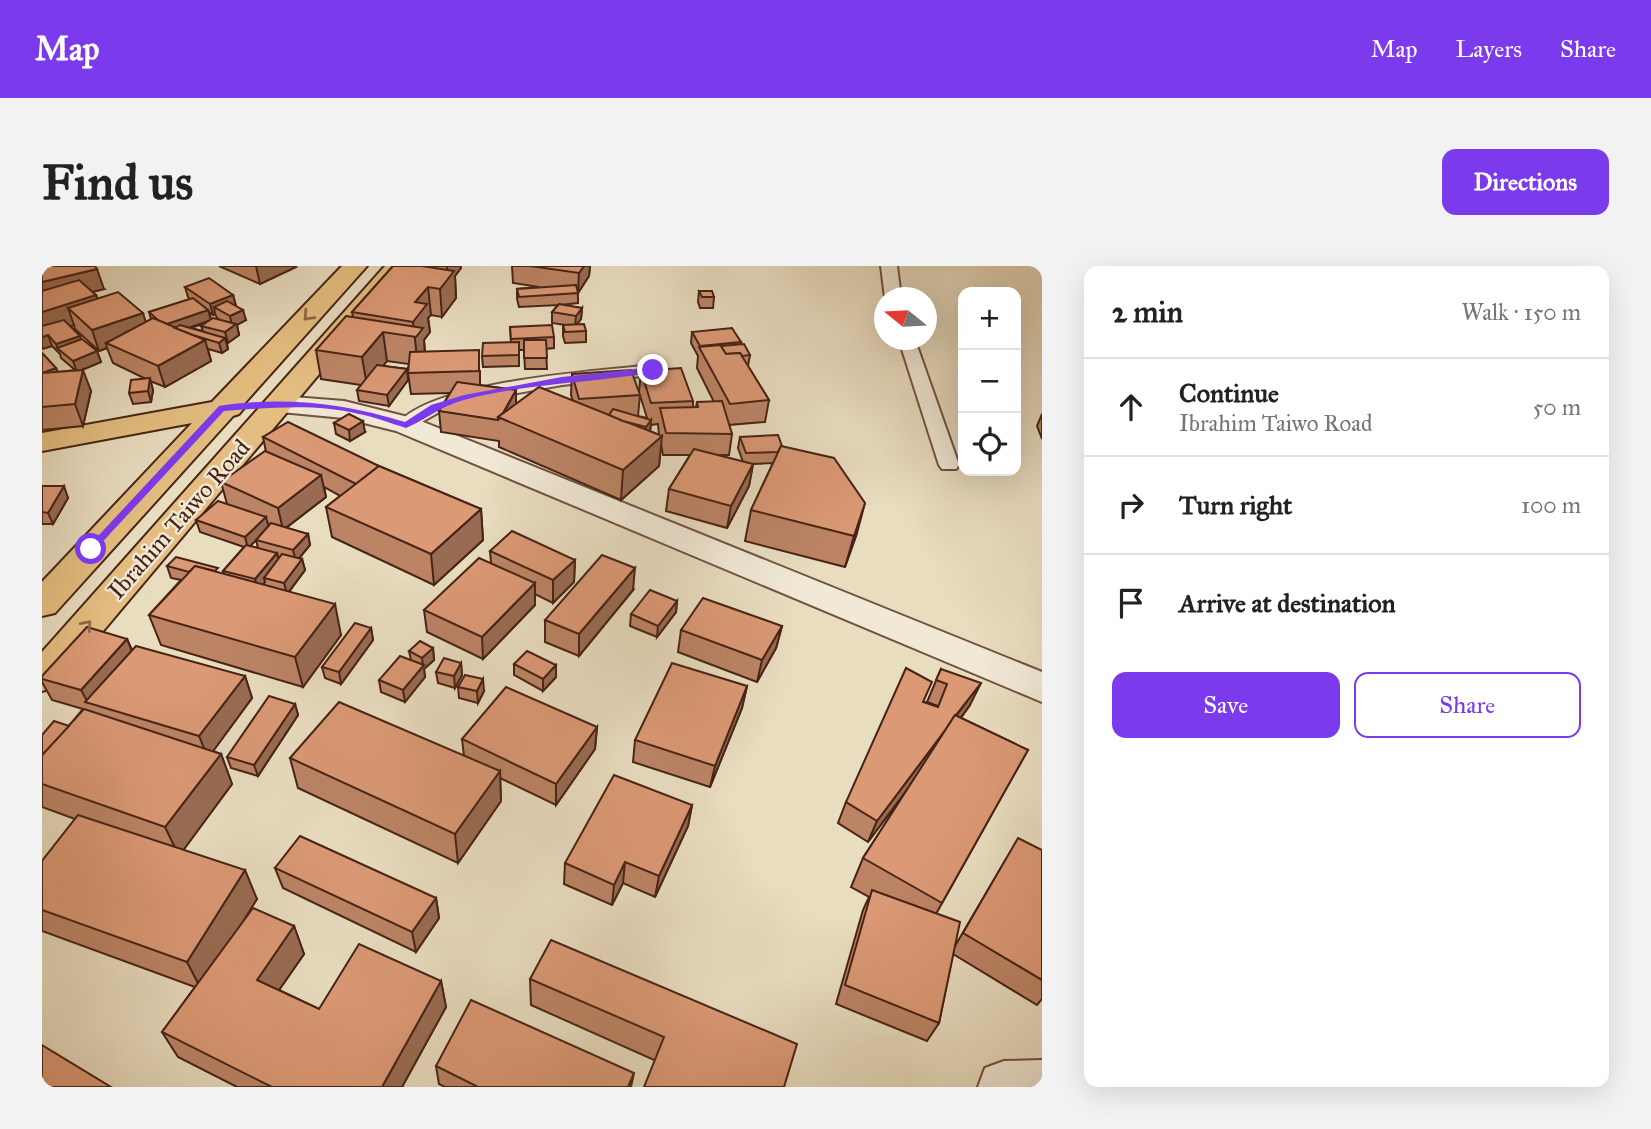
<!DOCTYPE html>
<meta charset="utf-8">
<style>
body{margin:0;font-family:"IM FELL Great Primer",serif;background:#f2f2f2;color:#222}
.controls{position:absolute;right:21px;top:21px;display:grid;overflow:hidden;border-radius:14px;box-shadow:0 7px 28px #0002}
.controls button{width:63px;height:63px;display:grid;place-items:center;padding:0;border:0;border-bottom:2px solid #e0e0e0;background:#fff;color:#222;font:35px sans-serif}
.compass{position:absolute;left:832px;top:21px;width:63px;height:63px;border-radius:50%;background:#fff;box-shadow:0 7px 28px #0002;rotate:288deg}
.stop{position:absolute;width:21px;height:21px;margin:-16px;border:5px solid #7c3aed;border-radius:50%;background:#fff}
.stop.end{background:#7c3aed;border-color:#fff;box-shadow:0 2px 7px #0008}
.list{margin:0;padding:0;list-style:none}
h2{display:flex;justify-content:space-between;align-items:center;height:91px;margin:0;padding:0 28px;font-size:30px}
h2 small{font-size:23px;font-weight:400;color:#767676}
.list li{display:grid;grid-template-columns:46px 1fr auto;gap:21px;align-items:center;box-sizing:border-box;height:98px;padding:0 28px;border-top:2px solid #e0e0e0}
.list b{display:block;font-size:26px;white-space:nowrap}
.list p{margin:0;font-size:23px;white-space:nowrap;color:#767676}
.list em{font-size:23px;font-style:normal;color:#767676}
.actions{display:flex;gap:14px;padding:21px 28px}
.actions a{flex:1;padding:16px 0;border:2px solid #7c3aed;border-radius:14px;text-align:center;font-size:24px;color:#7c3aed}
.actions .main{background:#7c3aed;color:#fff}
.icon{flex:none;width:38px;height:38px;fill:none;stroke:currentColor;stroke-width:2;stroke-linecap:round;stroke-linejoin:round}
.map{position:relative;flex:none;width:1000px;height:821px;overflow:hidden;border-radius:14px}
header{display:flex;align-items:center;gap:42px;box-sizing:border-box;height:98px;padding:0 35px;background:#7c3aed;color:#fff}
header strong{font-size:33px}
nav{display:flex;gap:38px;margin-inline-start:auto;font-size:24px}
.intro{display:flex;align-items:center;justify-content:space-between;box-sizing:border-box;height:168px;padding:0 42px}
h1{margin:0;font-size:49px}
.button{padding:18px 32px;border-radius:14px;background:#7c3aed;color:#fff;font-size:24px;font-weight:700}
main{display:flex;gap:42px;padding:0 42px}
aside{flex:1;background:#fff;border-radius:14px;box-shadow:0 7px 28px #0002}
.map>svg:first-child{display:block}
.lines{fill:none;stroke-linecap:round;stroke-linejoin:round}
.service-casing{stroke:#705240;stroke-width:4}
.minor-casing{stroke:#705240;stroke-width:4}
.primary-casing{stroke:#472316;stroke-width:4}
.service{fill:#f1e9d6;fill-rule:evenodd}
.minor{fill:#f1e9d6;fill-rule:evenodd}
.primary{fill:#e4be80;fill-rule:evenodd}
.wall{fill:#bc8465;stroke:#472316;stroke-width:2;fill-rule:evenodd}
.shaded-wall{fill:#996b52;stroke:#472316;stroke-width:2}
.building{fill:#db9975;stroke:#472316;stroke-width:2}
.oneway{stroke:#8e6946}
.route{fill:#7c3aed}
.labels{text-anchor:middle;stroke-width:5;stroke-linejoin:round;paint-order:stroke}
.street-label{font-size:24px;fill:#472316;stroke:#f1e9d6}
</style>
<header>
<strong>Map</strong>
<nav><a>Map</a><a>Layers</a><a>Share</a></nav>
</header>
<div class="intro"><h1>Find us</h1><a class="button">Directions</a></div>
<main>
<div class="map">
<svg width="1000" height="821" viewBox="0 0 1000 821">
<rect width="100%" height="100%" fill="#e9ddc0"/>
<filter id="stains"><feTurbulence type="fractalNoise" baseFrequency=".00286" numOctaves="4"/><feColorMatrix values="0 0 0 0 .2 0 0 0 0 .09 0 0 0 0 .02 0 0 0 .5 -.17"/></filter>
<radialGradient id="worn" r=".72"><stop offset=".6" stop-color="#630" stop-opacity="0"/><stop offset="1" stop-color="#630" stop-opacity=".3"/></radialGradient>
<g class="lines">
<defs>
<g id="service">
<polygon points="839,0 855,0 859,32 843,32"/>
<polygon points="857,74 873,74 917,199 914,203 900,203 897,199"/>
<path d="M611 99 620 104 617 108 520 119 425 136 399 145 364 165 355 159C388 115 555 105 611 99Z"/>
</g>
<g id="minor">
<polygon points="238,130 302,135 374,153 1000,406 1000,436 354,165 302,152 228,145 224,139 228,133"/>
<polygon points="1000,794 1000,821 936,821 943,802 962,795"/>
</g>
<g id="primary">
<polygon points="300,0 325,0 200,140 202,142 197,148 191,150 13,347 0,350 0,316 150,157 0,185 0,167 170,136"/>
<polygon points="343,0 368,0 14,421 0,425 0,386"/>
</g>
</defs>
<!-- service casing -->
<use href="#service" class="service-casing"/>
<!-- minor casing -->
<use href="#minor" class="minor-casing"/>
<!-- primary casing -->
<use href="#primary" class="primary-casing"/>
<!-- service -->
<use href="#service" class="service"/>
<!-- minor -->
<use href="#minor" class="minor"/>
<!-- primary -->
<use href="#primary" class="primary"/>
</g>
<!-- wall -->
<g class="wall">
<path d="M0 0 62 23 50 26 54 29 55 32 104 56 109 53 107 46 148 33 146 31 143 21 191 29 194 40 204 54 195 59 197 69 185 77 186 83 180 87 166 83 169 95 123 121 108 115 111 124 109 136 91 138 87 127 104 113 71 97 65 82 57 85 33 63 32 59 28 60 38 70 39 73 55 85 59 96 40 104 49 125 41 160 0 164V87L14 102 16 106 33 104 19 92 18 88 10 80 0 83ZM167 46 171 49 173 48 175 52 177 53H169ZM166 56 159 60 161 65 149 62Z"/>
<polygon points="177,0 253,0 254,1 218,18"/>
<path d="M351 0H419V2L413 10 414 32 400 51 389 49 386 52 388 66 382 74 383 86 438 105V119L474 124V138L531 135 529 129 530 108 597 126 599 105 651 135V141H654L655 136H672L655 102 656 90 649 77 650 66 699 76 698 79 708 89 706 100 727 134 723 156 687 159 690 168 687 189H676L701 196 696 182 698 171 740 180 815 267 803 301 703 275 709 244 731 197 711 198 707 220 685 262 624 245 627 223 648 189H621L619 178 617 200 579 234 457 181V175L399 166 397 145 408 127 369 128 366 107 367 98 345 95 341 100 365 103 366 114 347 140 317 135 315 124 319 119 279 113 274 84 311 51 310 46ZM598 129 605 152 596 150ZM616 158 617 169 608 165 609 159Z"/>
<polygon points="470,0 548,0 547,10 536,27 536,37 518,39 540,42 539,53 535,58 544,65 544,76 523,77 521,70 521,59 523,59 510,57 510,46 516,39 477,41 475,33 475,23 497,21 471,17"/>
<polygon points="657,25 672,31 671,42 658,42 656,36"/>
<polygon points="468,61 512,71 512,82 504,83 505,103 483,103 482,84 477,84 477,100 441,101 440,90 469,77"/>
<polygon points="1000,148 1000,173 995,160"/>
<polygon points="292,157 323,166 308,175 294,168"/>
<path d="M221 171 337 200 439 243 441 274 392 319 290 271 284 241 298 230 282 221 284 231 244 262 266 268 268 279 257 292 260 293 263 304 247 326 299 369 261 421 119 379 107 349 139 314 129 312 125 300 182 308 181 305 202 281 158 266 154 254 185 238 179 216 224 186ZM214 274 216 282 208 280Z"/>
<polygon points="0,220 26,232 11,258 0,258"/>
<polygon points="448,285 533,294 532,316 511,337 493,328 493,339 441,393 385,366 382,344 449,297"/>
<polygon points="591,324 537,390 503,376 503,354"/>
<polygon points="635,335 634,346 615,371 588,360 589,348"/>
<polygon points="740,360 734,382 715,416 636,386 639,364"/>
<polygon points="329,362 331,374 299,418 283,412 280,401"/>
<polygon points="85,373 90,384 203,410 210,432 171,485 179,488 190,518 141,584 215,633 199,657 252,660 262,688 237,724 277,743 399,715 404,741 360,821 195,821 136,791 120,766 153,721 0,665 0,595 33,553 0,541 0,469 27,460 41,443 10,434 0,416 0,410"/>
<polygon points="391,382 392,394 382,403 383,411 363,436 339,426 337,414 369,394 367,385"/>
<polygon points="419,397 420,409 413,422 396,417 394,406"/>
<polygon points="472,398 514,399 514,411 501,425 472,409"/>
<polygon points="899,403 928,439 919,452 986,484 894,648 913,680 964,593 1000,584 1000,733 995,739 911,688 897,757 885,775 794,738 821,644 827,631 809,621 821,592 863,527 826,576 796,557 804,536 882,436 896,440 885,436"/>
<polygon points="705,420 700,442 668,521 591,496 593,474"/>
<polygon points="416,421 442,425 436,437 417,432"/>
<polygon points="253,438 256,449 216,510 189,502 185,491"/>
<polygon points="555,461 553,483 514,539 458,512 459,535 416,597 256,522 248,492 422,490 420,473"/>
<polygon points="650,539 646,560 613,631 581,617 570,639 522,618 523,597"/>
<polygon points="233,602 394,632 397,652 374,686 241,622"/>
<polygon points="488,713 755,778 612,794 489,739"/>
<polygon points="394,800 589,821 403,821 397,818"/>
</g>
<!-- shaded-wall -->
<g class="shaded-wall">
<polygon points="214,0 253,0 254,1 218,18"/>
<polygon points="405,0 419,0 419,2 413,10 414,32 400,51 398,23 405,13"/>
<polygon points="542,0 548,0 547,10 536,27 537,7"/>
<polygon points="55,3 62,23 7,37 0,43 0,16"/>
<polygon points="386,21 389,49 386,52 388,66 382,74 383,91 376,100 371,56 373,36"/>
<polygon points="54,29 61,50 26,42 32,59 0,69 0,46"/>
<polygon points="191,29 194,40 172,41 173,48 171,49 168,38"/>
<polygon points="540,42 539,53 533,61 534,50"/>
<polygon points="166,44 169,54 138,65 122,59"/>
<polygon points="201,44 204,54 195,59 197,69 186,77 183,66 190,61 188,50"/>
<polygon points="101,47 107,67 64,77 65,82 57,85 50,64"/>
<polygon points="341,66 345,95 325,120 320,91"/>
<polygon points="6,69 10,80 0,83 0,71"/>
<polygon points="38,70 42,81 16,82 14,78"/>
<polygon points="183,72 186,83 180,87 177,77"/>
<polygon points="163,74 169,95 123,121 116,100"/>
<polygon points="699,76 697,87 658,80"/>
<polygon points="55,85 59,96 35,106 31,95"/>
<polygon points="14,102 18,114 0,107"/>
<polygon points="365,103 366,114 347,140 345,129"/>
<polygon points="41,104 49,125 41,160 33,138"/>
<polygon points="108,112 111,124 109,136 106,125"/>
<polygon points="474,124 474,145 459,152"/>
<polygon points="609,154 608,165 603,172 604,161"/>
<polygon points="321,155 323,166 308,175 307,164"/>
<polygon points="620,170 617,200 579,234 581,204"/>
<polygon points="711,198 707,220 685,262 689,240"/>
<polygon points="279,209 284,231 241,264 236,242"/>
<polygon points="22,220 26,232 11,258 6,247"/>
<polygon points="823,237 815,267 803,301 812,270"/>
<polygon points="439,243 441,274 392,319 389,288"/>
<polygon points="224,251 227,262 206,282 203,271"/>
<polygon points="266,268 268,279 254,296 251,284"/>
<polygon points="235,287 238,298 222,312 223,316 216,325 213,313"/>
<polygon points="260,293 263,304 245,328 242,317"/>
<polygon points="533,294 532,316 511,337 511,314"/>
<polygon points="593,302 591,324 537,390 537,368"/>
<polygon points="493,317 493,339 441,393 440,371"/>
<polygon points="635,335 634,346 615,371 616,360"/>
<polygon points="293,338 299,369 261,421 253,391"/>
<polygon points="740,360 734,382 715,416 720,394"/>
<polygon points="329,362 331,374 299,418 297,406"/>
<polygon points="85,373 94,395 46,437 39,424"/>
<polygon points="391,382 392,394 382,403 383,411 363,436 361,424 381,400 380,392"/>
<polygon points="419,397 420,409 413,422 412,410"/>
<polygon points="514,399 514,411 501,425 501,413"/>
<polygon points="203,410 210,432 166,492 157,470"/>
<polygon points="441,413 442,425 436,437 435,425"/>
<polygon points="939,417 928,439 826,576 835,555"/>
<polygon points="705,420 700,442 668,521 673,500"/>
<polygon points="253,438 256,449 216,510 212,499"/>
<polygon points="555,461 553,483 514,539 514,518"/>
<polygon points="179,488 190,518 137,590 123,561"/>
<polygon points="458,505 459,535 416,597 413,568"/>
<polygon points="650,539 646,560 613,631 617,610"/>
<polygon points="583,596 581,617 570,639 572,619"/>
<polygon points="203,604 215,633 159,723 145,696"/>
<polygon points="394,632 397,652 374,686 370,666"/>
<polygon points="252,660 262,688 226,740 215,714"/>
<polygon points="399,715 404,741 360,821 340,821"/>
<polygon points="592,807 589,821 586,821"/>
</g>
<!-- building -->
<g class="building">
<polygon points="0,0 53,0 55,3 0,16"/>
<polygon points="351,0 380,0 412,5 398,23 386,21 373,36 385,38 371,56 310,46"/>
<polygon points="488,0 542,0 537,7"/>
<polygon points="167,12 191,29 168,38 143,21"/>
<polygon points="37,14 54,29 0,46 0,25"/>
<polygon points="534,19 536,27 477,31 475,23"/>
<polygon points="657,25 670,25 672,31 660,31"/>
<polygon points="76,26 101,47 50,64 26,42"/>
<polygon points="151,32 166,44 125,58 117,55 107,46"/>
<polygon points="185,35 201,44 188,50 172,41"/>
<polygon points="517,38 540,42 534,50 510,46"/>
<polygon points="304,50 381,62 374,71 341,66 320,91 274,84"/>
<polygon points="111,52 163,74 116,100 64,77"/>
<polygon points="171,52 194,58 183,66 159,60"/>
<polygon points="22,54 38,70 14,78 6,69 0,71 0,60"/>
<polygon points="542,58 544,65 523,66 521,59"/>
<polygon points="138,59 183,72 177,77 151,69 133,62"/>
<polygon points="510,59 512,71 469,73 468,61"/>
<polygon points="690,62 699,76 658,80 650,66"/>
<polygon points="40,73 55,85 31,95 15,82"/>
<polygon points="482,74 504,74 505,92 482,92"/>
<polygon points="477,76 477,89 440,90 441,77"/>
<polygon points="702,78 708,89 700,90 698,87 684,88 679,80"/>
<polygon points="678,79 684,88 698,87 727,134 688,138 657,81"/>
<polygon points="437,84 437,105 366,107 368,86"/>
<polygon points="0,87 14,102 0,107"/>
<polygon points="335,99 365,103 345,129 315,124"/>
<polygon points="639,102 651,135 609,137 599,105"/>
<polygon points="41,104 33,138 0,141 0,107"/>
<polygon points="589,104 598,129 537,133 530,108"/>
<polygon points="108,112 106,125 87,127 89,114"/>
<polygon points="415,116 474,124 461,147 456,151 456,154 397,145"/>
<polygon points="497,121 620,170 581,204 456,151"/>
<polygon points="680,135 690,168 624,167 618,142 656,141 655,136"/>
<polygon points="571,143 609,154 604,161 581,155 567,149"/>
<polygon points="307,148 321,155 307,164 292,157"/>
<polygon points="246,156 337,200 314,218 221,171"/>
<polygon points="736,169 740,180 739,180 736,186 704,187 698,171"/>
<polygon points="739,180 792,192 823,237 812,270 709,244"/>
<polygon points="652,183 711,198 689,240 627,223"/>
<polygon points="223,185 279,209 236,242 179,216"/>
<polygon points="337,200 439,243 389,288 284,241"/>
<polygon points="0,220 22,220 6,247 0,246"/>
<polygon points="176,235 224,251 203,271 154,254"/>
<polygon points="229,257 266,268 251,284 214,274"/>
<polygon points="470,265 533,294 511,314 448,285"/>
<polygon points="204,279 235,287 213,313 181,305"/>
<polygon points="240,288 260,293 242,317 222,312"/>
<polygon points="560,289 593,302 537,368 503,354"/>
<polygon points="134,291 176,302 173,305 153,300 147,306 125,300"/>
<polygon points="437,292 493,317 440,371 382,344"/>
<polygon points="153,300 293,338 253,391 107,349"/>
<polygon points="608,324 635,335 616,360 589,348"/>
<polygon points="661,332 740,360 720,394 639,364"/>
<polygon points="313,357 329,362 297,406 280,401"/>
<polygon points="45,361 85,373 39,424 0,413 0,410"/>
<polygon points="378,375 391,382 380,392 367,385"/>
<polygon points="94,380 203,410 157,470 43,436"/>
<polygon points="485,385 514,399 501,413 472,398"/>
<polygon points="358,390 382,399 361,424 337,414"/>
<polygon points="402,392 419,397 412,410 394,406"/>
<polygon points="630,397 705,420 673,500 593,474"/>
<polygon points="864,402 890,416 881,436 896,441 905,418 894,414 899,403 939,417 914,449 913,449 904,463 835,555 804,536"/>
<polygon points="423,409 441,413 435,425 416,421"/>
<polygon points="464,421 555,461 514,518 420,473"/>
<polygon points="227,430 253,438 212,499 185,491"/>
<polygon points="297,436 458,505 413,568 248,492"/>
<polygon points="42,443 179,488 123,561 0,518 0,489"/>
<polygon points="913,449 986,484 900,637 821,592"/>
<polygon points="12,455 27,460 0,489 0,469"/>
<polygon points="572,509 650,539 617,610 583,596 572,619 523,597"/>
<polygon points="36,549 203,604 145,696 0,644 0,595"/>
<polygon points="258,570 394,632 370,666 233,602"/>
<polygon points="976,572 1000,584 1000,714 921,667"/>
<polygon points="830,624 918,656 897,757 803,719"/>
<polygon points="211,642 252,660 215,714 277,743 317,678 399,715 340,821 230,821 120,766"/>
<polygon points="509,674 755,778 742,821 602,821 622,771 488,713"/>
<polygon points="429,734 592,807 586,821 436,821 394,800"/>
<polygon points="0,779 69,821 0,821"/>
</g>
<!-- one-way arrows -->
<defs><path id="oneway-chevron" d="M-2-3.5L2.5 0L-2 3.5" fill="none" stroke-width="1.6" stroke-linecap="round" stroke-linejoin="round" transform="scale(1.75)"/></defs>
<g class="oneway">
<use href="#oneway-chevron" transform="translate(266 50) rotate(133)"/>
<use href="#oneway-chevron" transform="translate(45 359) rotate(-49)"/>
</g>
<!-- route -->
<path class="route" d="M611 101 614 106C551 117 485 117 422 134 397 141 385 153 364 162 348 157 333 151 317 148 273 137 227 142 182 145L52 285 44 283 177 140C240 130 302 137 363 156L389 139 422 129 520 111Z"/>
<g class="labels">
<!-- street labels -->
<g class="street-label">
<text transform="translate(137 253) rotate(-49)" y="8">Ibrahim Taiwo Road</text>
</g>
</g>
<rect width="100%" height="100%" filter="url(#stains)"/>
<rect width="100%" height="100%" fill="url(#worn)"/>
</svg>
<div class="controls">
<button>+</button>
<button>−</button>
<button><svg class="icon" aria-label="locate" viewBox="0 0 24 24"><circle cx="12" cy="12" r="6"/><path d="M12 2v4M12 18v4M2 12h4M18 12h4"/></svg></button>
</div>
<svg class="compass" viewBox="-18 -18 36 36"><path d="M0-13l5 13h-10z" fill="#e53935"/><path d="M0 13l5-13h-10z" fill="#767676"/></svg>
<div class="stop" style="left:49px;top:283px"></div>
<div class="stop end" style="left:611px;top:104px"></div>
</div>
<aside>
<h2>2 min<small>Walk · 150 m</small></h2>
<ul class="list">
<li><svg class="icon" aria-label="ahead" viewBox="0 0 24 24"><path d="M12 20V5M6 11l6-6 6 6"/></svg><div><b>Continue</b><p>Ibrahim Taiwo Road</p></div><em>50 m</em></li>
<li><svg class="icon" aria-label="right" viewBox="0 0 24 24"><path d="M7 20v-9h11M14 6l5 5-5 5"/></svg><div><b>Turn right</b></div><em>100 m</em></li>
<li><svg class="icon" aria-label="arrive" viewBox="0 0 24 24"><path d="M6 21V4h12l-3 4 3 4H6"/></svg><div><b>Arrive at destination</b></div></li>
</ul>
<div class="actions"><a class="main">Save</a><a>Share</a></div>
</aside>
</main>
